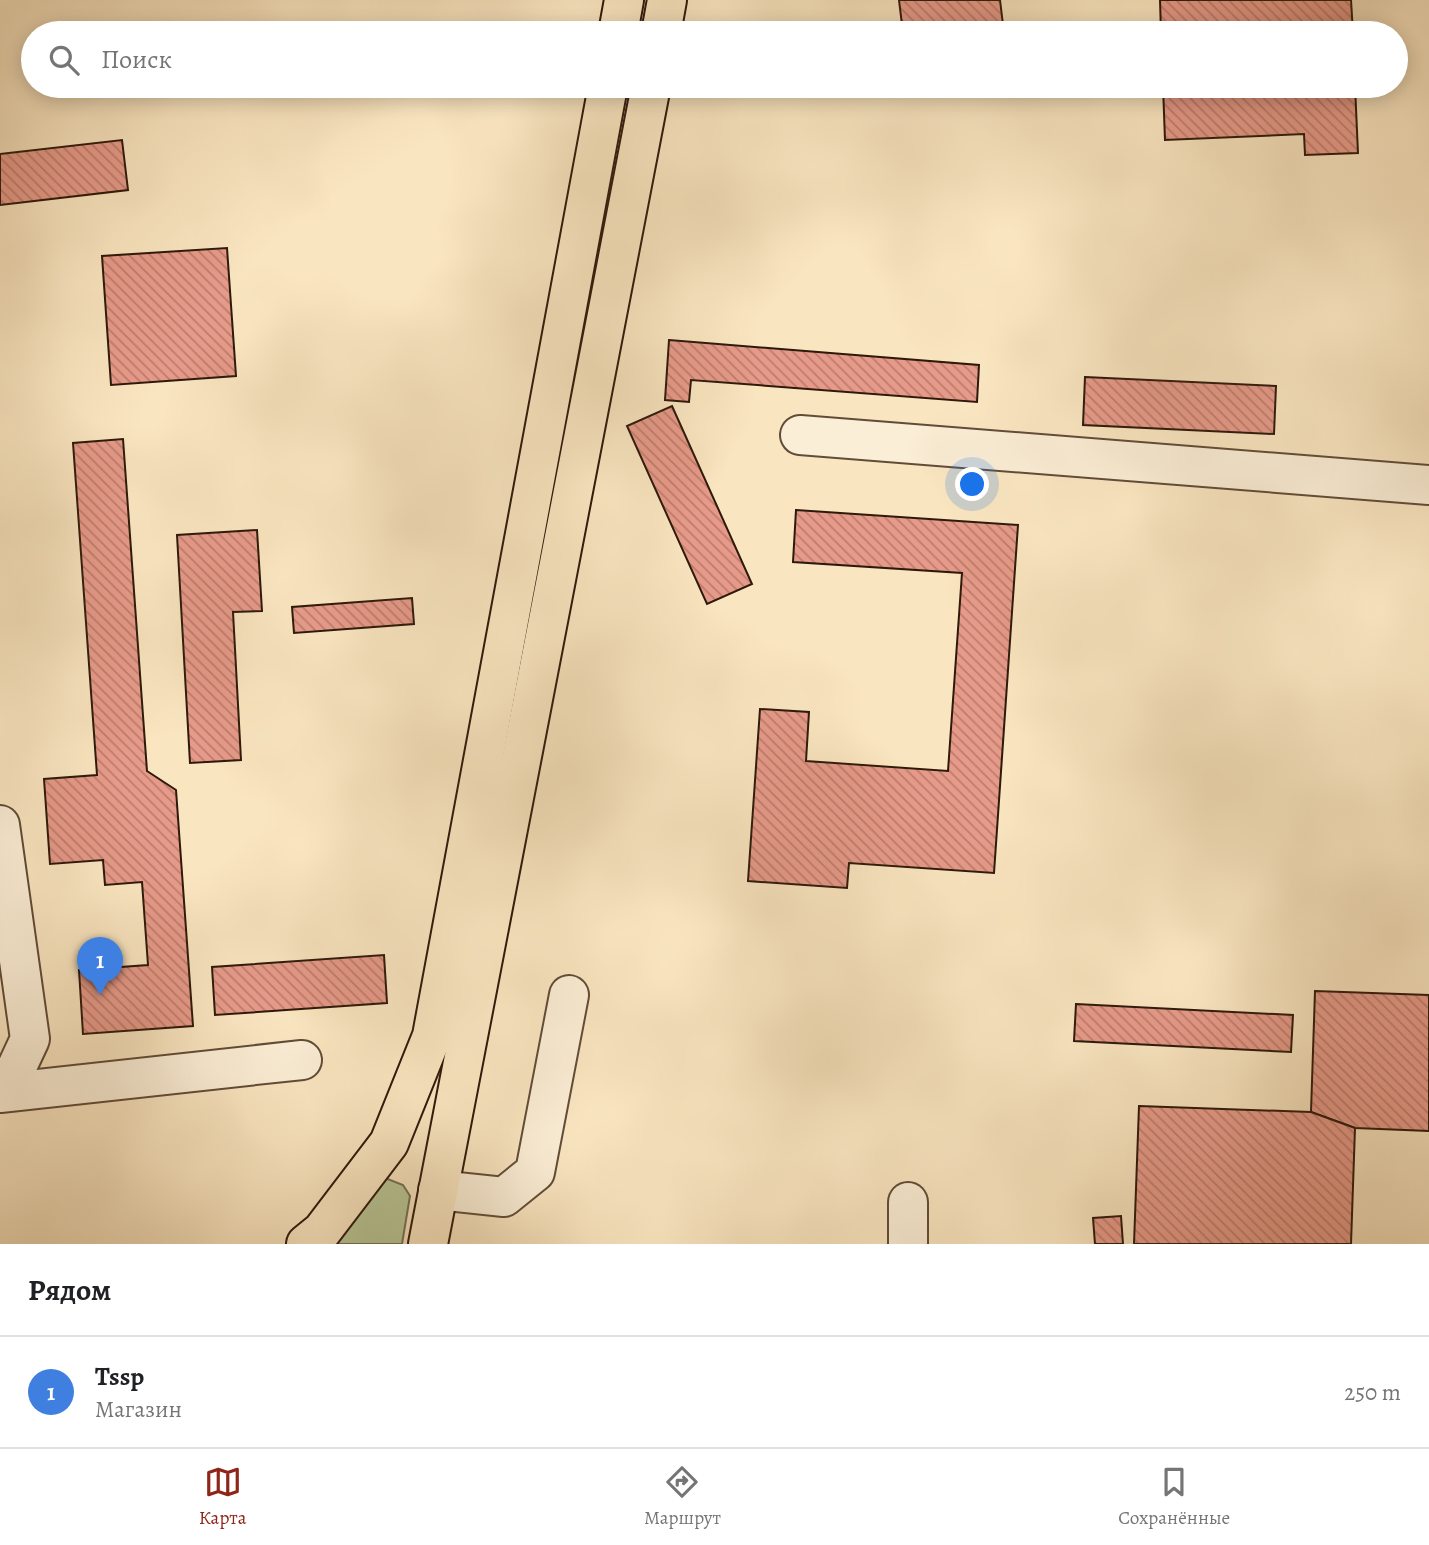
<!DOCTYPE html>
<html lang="ru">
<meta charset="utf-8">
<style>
body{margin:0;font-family:Alegreya,serif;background:#f2f2f2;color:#202124}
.you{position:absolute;left:973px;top:485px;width:24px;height:24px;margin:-18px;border:5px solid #fff;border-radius:50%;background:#1a73e8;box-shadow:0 0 0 10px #1a73e833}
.badge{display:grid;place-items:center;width:46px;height:46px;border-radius:50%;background:#8f2418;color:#fff;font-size:23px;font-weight:700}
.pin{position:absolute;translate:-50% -58px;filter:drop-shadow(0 2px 4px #0008)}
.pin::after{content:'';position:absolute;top:37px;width:24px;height:21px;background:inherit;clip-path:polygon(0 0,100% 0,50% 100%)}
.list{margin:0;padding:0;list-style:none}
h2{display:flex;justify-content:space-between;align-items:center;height:91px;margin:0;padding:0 28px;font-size:30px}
h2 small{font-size:23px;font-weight:400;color:#757577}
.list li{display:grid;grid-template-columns:46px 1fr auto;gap:21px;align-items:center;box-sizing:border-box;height:112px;padding:0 28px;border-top:2px solid #e0e0e0}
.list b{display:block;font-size:26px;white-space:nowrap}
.list p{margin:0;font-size:23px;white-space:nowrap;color:#757577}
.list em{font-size:23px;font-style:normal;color:#757577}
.icon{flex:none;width:38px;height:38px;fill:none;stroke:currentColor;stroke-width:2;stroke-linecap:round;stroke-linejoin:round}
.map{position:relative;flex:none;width:1429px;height:1244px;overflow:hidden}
.search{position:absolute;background:#fff;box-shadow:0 4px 18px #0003;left:21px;right:21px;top:21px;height:77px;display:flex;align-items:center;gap:18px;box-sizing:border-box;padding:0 24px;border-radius:38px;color:#757577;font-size:26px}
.sheet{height:203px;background:#fff}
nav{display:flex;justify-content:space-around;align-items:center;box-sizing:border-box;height:98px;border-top:2px solid #e0e0e0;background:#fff;font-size:19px;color:#757577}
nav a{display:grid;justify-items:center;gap:4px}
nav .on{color:#8f2418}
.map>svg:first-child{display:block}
.green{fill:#b8c697;stroke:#737051;stroke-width:2}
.building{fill:url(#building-back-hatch);stroke:#2e190b;stroke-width:2}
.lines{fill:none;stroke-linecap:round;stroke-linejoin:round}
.minor-casing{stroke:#614c38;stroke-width:42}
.major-casing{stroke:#2e190b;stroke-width:42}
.minor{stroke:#fbeed6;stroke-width:38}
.major{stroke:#f9e5c0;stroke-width:38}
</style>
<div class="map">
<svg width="1429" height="1244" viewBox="0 0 1429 1244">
<defs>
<pattern id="building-back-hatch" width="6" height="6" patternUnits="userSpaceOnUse" patternTransform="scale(1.75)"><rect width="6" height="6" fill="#e79a89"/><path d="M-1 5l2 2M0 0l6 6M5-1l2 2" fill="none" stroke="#bc7d6e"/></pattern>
</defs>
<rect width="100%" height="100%" fill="#f9e5c0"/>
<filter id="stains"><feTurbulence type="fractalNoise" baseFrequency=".00286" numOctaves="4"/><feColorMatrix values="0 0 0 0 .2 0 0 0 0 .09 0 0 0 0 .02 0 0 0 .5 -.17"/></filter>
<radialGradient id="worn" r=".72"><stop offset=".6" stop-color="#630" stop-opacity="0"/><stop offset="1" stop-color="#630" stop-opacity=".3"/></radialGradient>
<!-- green -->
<polygon class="green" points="380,1176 403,1185 410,1196 402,1244 319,1244"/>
<!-- building -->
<g class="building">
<polygon points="899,0 1000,0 1004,33 903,33"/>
<polygon points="1160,0 1351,0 1353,33 1161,33"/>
<polygon points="1163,86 1355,86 1358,153 1305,155 1304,134 1165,140"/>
<polygon points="122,140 128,190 0,205 0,154"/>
<polygon points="227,248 236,376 111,385 102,256"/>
<polygon points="669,340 979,365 977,402 691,380 689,402 665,400"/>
<polygon points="1085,377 1276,386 1274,434 1083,425"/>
<polygon points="672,406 752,584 707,604 627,426"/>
<polygon points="123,439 147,771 176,790 193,1026 83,1034 79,970 148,965 142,882 105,885 103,860 50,864 44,779 97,775 73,443"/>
<polygon points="796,510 1018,525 994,873 849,863 847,888 748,881 760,709 809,712 806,761 948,771 962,573 793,562"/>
<polygon points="257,530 262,611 233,612 241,760 190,763 177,535"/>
<polygon points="412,598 414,624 294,633 292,607"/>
<polygon points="384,955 387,1003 215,1015 212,967"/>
<polygon points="1315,991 1429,995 1429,1131 1355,1128 1311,1112"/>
<polygon points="1076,1004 1293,1015 1291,1052 1074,1041"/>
<polygon points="1139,1106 1311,1112 1355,1128 1351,1244 1134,1244"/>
<polygon points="1121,1216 1123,1244 1095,1244 1093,1218"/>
</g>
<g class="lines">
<defs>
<g id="minor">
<polyline points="800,435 1429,485"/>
<polyline points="0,825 30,1039 16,1069 0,1084"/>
<polyline points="0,1093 302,1060"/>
<polyline points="438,1190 504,1197 535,1172 569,995"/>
<polyline points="908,1202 908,1244"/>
</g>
<g id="major">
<polyline points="618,33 624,0"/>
<polyline points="661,33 667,0"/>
<polyline points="306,1244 322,1231 389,1143 432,1036 608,86"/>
<polyline points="428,1244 651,86"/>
</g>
</defs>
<!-- minor casing -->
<use href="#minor" class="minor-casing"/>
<!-- major casing -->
<use href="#major" class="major-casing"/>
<!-- minor -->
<use href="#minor" class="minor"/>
<!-- major -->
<use href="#major" class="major"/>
</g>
<rect width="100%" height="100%" filter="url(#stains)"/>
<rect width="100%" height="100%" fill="url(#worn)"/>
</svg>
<div class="you"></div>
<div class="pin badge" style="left:100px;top:995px;background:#3f7fe0">1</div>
<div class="search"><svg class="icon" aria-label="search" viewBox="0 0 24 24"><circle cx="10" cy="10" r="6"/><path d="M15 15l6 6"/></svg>Поиск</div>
</div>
<section class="sheet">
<h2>Рядом<small></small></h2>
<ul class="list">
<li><span class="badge" style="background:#3f7fe0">1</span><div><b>Tssp</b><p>Магазин</p></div><em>250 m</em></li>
</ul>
</section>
<nav>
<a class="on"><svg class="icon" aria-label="map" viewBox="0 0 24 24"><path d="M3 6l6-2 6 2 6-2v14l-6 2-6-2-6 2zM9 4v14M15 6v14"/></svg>Карта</a>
<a><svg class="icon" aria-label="directions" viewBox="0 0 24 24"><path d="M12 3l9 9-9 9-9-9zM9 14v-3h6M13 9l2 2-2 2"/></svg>Маршрут</a>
<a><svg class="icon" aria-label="saved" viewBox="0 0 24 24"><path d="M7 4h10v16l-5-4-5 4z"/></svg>Сохранённые</a>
</nav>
